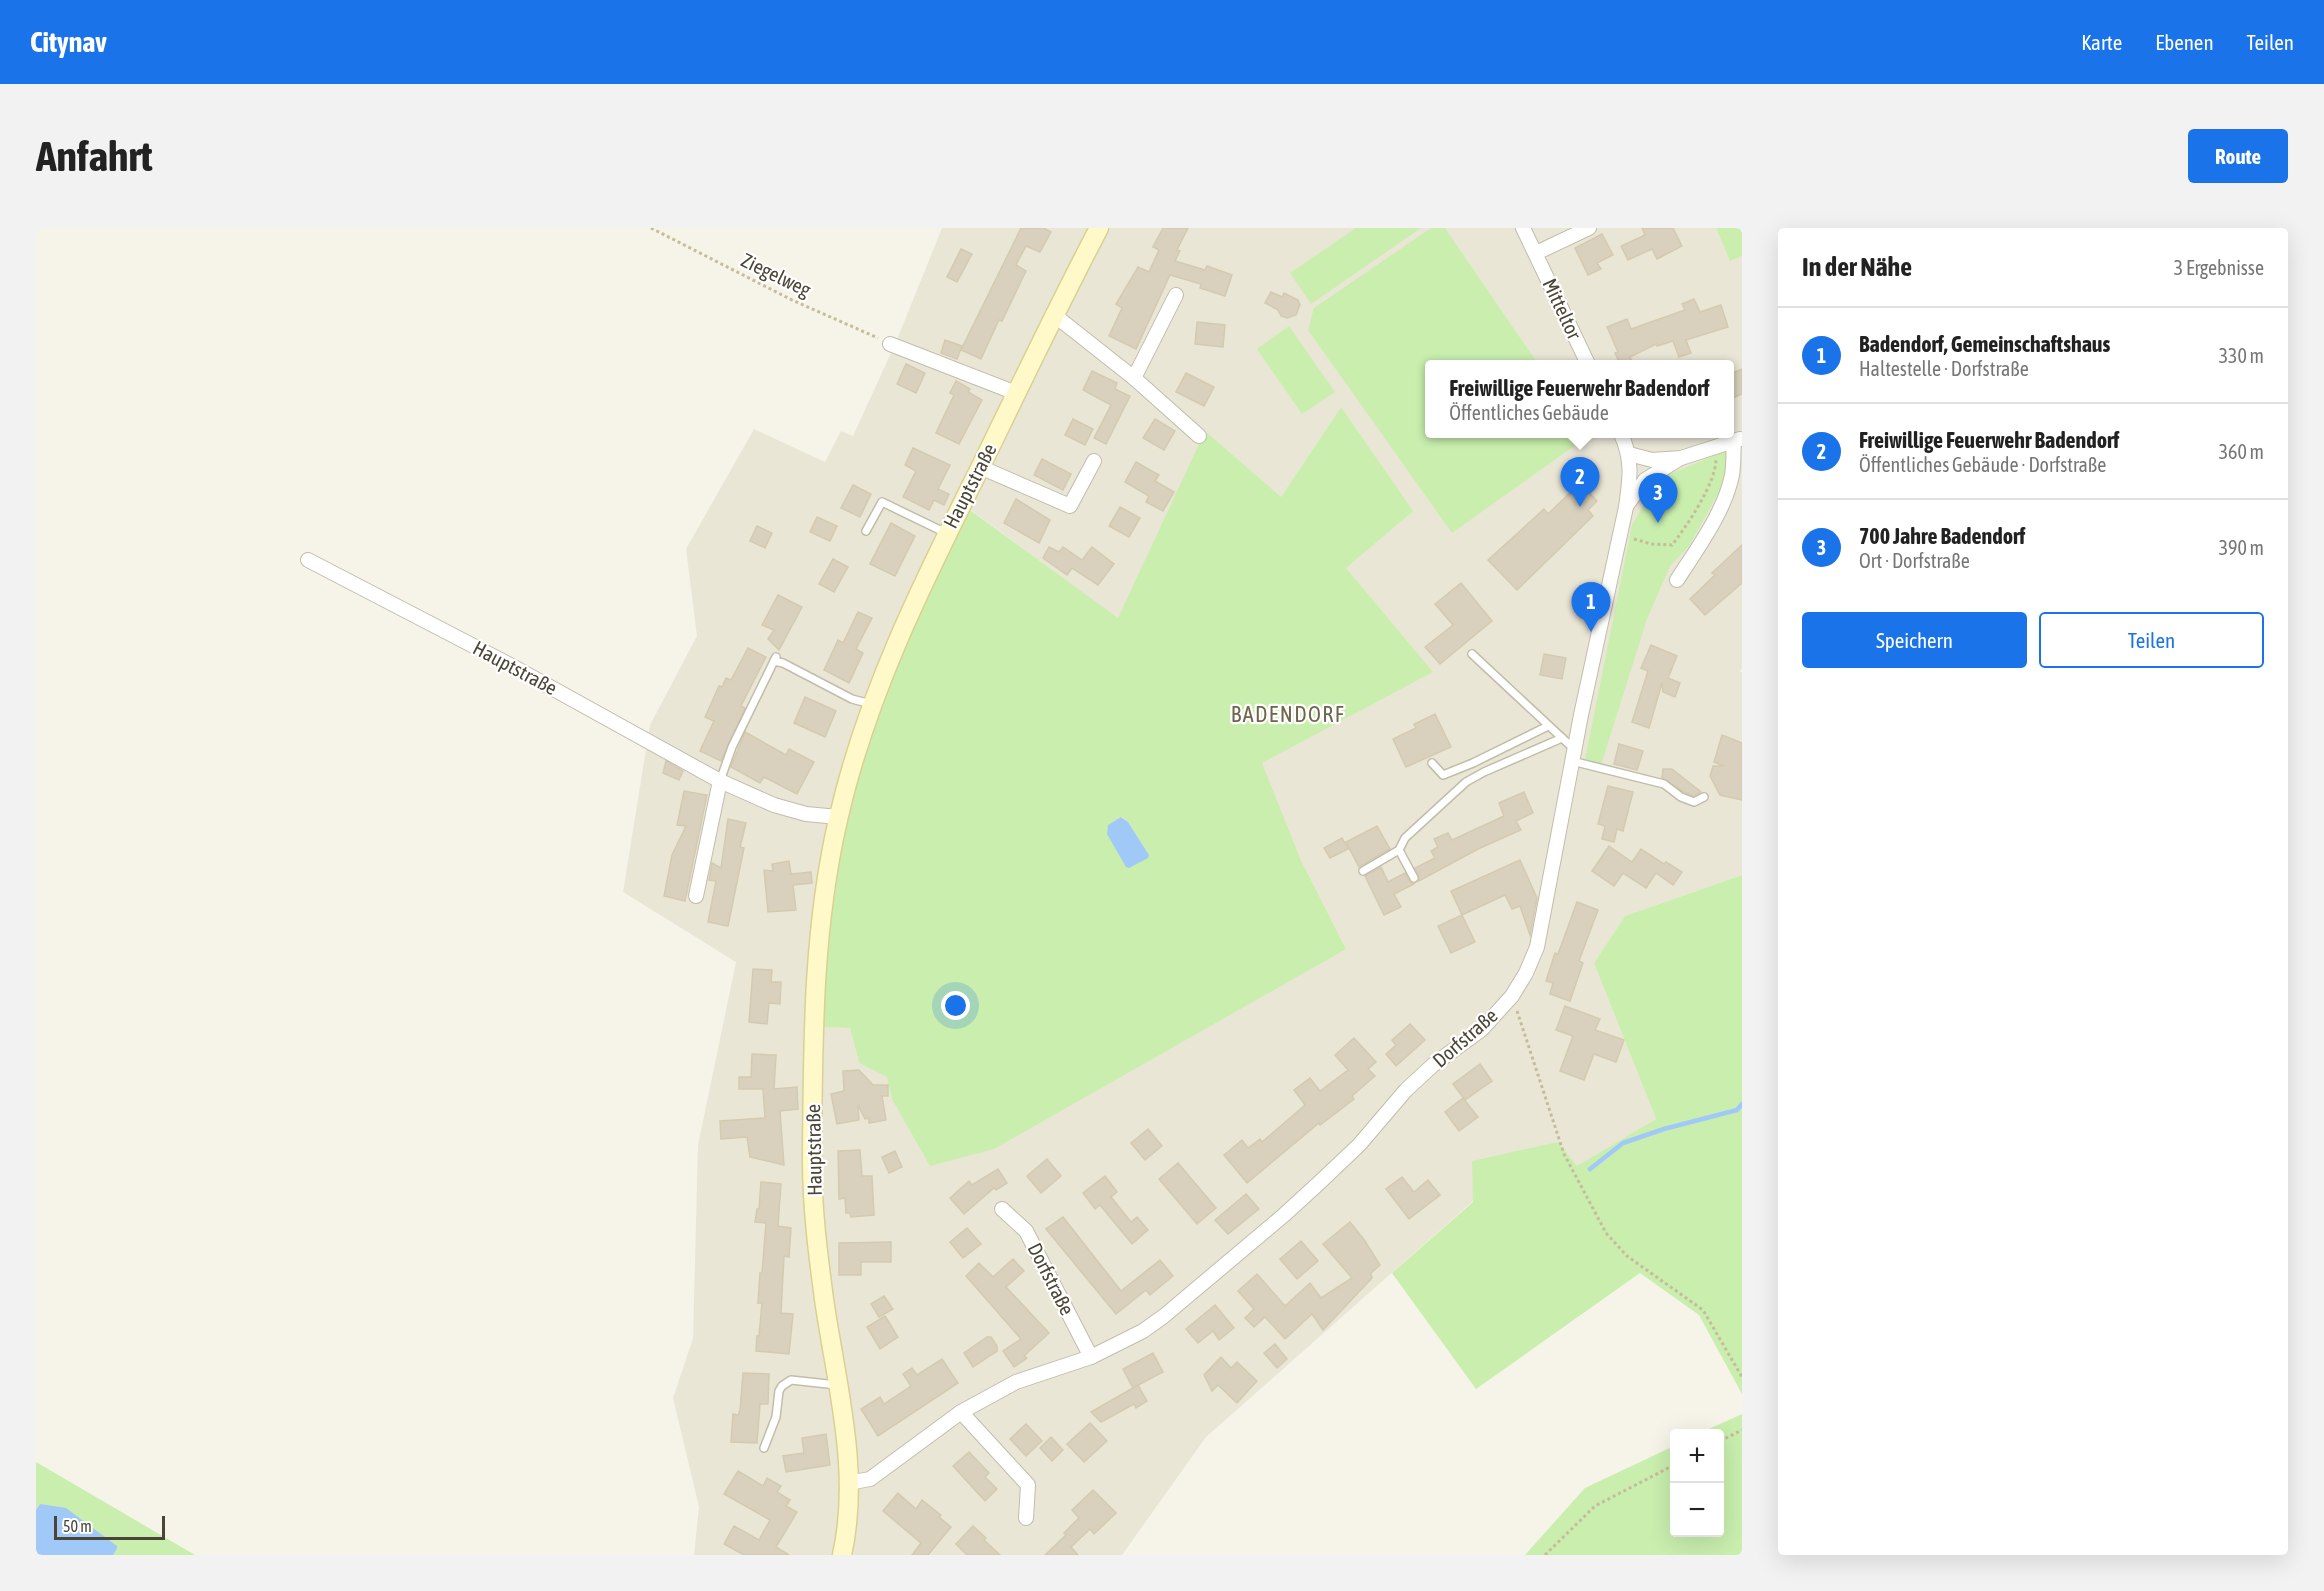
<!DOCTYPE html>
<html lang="de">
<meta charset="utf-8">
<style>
body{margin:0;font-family:"Asap Condensed",sans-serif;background:#f2f2f2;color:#222}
.controls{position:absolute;right:18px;bottom:18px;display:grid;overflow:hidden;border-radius:6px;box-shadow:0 6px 24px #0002}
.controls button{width:54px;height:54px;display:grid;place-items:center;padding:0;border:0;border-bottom:2px solid #e0e0e0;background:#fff;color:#222;font:30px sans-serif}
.scale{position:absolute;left:18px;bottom:15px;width:111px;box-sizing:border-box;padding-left:6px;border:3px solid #4a4536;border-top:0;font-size:16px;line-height:21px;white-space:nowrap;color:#4a4536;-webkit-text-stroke:4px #fff;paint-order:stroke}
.you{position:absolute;left:920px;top:778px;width:21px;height:21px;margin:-15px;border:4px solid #fff;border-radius:50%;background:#1a73e8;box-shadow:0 0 0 9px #1a73e833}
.badge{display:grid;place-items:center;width:39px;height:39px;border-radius:50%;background:#1a73e8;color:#fff;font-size:20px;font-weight:700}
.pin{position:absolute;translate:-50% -50px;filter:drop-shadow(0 2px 3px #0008)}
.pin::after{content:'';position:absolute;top:32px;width:21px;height:18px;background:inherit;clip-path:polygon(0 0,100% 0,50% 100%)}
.popup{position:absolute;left:1389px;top:132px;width:309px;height:78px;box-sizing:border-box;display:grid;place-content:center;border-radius:6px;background:#fff;filter:drop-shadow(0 2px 4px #0005);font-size:20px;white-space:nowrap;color:#767676}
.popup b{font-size:22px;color:#222}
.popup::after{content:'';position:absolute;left:50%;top:100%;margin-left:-12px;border:12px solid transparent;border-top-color:#fff}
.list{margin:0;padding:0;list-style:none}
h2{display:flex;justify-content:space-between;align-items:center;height:78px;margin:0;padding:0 24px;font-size:26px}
h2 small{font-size:20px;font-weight:400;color:#767676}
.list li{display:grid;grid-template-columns:39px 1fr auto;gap:18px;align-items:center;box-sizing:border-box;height:96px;padding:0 24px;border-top:2px solid #e0e0e0}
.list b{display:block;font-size:22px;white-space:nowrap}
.list p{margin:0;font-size:20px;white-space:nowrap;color:#767676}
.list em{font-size:20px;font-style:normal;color:#767676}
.actions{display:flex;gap:12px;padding:18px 24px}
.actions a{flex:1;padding:14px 0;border:2px solid #1a73e8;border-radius:6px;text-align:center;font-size:21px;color:#1a73e8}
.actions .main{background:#1a73e8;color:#fff}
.map{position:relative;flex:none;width:1706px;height:1327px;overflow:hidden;border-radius:6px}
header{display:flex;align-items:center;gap:36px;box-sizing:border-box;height:84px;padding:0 30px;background:#1a73e8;color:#fff}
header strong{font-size:28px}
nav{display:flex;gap:33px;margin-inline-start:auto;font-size:21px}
.intro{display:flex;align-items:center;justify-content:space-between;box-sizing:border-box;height:144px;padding:0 36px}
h1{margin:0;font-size:42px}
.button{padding:15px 27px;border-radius:6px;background:#1a73e8;color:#fff;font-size:21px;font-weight:700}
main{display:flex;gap:36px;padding:0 36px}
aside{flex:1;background:#fff;border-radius:6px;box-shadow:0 6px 24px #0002}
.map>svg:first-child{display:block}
.residential{fill:#eae6d6;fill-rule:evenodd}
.green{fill:#c9eeae;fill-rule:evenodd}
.water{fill:#a0c9f8}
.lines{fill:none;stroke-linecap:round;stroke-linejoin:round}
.stream{stroke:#a0c9f8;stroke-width:4.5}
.building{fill:#d9d1bd;stroke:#d4caaf;stroke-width:1.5}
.service-casing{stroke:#c2bdaa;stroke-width:10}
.minor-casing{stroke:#c2bdaa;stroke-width:16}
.secondary-casing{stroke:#dad094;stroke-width:21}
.path{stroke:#c6bc9a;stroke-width:3;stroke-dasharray:3 3;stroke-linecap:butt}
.service{stroke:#fff;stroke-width:7}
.minor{stroke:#fff;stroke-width:14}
.secondary{stroke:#fff9c9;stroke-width:18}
.labels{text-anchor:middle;stroke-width:4.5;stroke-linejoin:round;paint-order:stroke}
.street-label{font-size:20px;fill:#4a4536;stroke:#fff}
.quarter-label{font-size:22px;letter-spacing:1.5px;fill:#6e654c;stroke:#fff}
</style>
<header>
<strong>Citynav</strong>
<nav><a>Karte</a><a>Ebenen</a><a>Teilen</a></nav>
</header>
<div class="intro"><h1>Anfahrt</h1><a class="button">Route</a></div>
<main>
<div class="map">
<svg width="1706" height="1327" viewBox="0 0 1706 1327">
<rect width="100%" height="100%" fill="#f6f3e9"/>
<!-- residential -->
<path class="residential" d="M906 0H1680L1694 32 1706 28V440L1704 443 1706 445V647L1589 688 1558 735 1620 891 1541 939 1437 973 1170 1209 1086 1327H658L663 1279 637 1170 657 1110 662 917 700 734 587 664 614 497 661 408 650 321 718 201 789 234 805 203 817 208 860 114ZM1394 136H1694V206H1394ZM1305 179 1309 340 1396 444 1225 535 1264 630 1310 721 856 871 851 848 823 835 814 800 786 799 797 673 812 591 831 525 868 421 935 282 1082 391 1169 204 1245 270Z"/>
<!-- green -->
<g class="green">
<polygon points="1320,0 1385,0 1275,76 1254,45"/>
<polygon points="1395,0 1409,0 1502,136 1394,136 1394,206 1550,206 1552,208 1416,305 1272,102 1278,80"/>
<polygon points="1680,0 1706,0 1706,28 1694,33"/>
<polygon points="1253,98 1299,164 1266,186 1221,121"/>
<path d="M1305 179 1377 283 1310 340 1397 444 1226 535 1264 630 1310 721 958 921 894 938 856 871 851 849 823 835 814 800 785 799C791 730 796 659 812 591 838 483 883 380 934 282L1082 390 1169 203 1245 269ZM1086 589 1092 594 1113 627 1072 597Z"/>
<polygon points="1694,221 1691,249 1653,318 1634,338 1611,391 1565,537 1549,532 1596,297 1614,267 1632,247"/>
<polygon points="1706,647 1706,1166 1663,1087 1604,1045 1440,1161 1356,1045 1437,974 1436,933 1522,914 1541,938 1620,891 1558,735 1589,688"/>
<polygon points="1706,1186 1706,1327 1489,1327 1549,1260 1638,1218 1638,1304 1684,1304 1684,1206 1664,1205"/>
<polygon points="0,1234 159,1327 77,1327 81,1321 4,1276 0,1282"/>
</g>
<!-- water -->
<g class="water">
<polygon points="1085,589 1092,594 1113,627 1112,630 1093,640 1090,639 1071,606 1072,597"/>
<polygon points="4,1276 30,1280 81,1318 81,1321 77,1327 0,1327 0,1282"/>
</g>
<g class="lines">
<!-- stream -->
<polyline class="stream" points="1554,941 1587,915 1628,901 1701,882 1706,876"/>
</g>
<!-- building -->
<g class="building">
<polygon points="985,0 1008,0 1015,4 1004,24 990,18 980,37 990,43 966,93 963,92 945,131 925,122"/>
<polygon points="1127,0 1152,0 1141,22 1144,23 1139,33 1169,42 1171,38 1196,47 1189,68 1164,60 1165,56 1134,47 1100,121 1073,108 1086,80 1080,76 1102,39 1113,44 1123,22 1117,19"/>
<polygon points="1606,0 1637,0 1646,18 1621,31 1616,21 1592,32 1585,18 1609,7"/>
<polygon points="1566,6 1577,27 1561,35 1565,41 1552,47 1539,20"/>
<polygon points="925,21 936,26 921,54 911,49"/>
<polygon points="1235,64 1246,69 1248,65 1262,72 1264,77 1260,87 1251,90 1245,88 1242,82 1229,75"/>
<polygon points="1658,71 1664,84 1685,77 1692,99 1650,112 1655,125 1643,129 1637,113 1621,118 1620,116 1594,129 1596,133 1584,136 1579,125 1582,124 1571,99 1591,91 1595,101 1649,82 1646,76"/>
<polygon points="1161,94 1189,97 1187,119 1159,116"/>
<polygon points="909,112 926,118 921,131 905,125"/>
<polygon points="870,136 889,145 880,165 861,156"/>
<polygon points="1706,141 1706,166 1694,171 1694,146"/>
<polygon points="1056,143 1081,155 1079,161 1094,168 1070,216 1058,210 1075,177 1047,162"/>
<polygon points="1150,145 1178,159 1168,178 1140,164"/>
<polygon points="920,153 934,161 932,164 946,172 923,216 900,205 918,167 914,165"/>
<polygon points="1037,191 1057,201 1049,217 1029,207"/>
<polygon points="1119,191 1139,203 1128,222 1107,210"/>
<polygon points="877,220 914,237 902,261 913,266 908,277 898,272 893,282 867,269 880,243 869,237"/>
<polygon points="1006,231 1035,246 1027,262 998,247"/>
<polygon points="1100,234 1123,247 1119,253 1138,264 1127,283 1110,274 1113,268 1089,254"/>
<polygon points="1544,255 1561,273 1552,282 1557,288 1481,362 1452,332 1508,281 1512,286"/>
<polygon points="817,257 835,266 824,289 805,280"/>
<polygon points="980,271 1014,292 1003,315 968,295"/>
<polygon points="1084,279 1104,290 1093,309 1073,298"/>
<polygon points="781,289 801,298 794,313 774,304"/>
<polygon points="855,295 879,308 859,348 834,336"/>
<polygon points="721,298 736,305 729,320 714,313"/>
<polygon points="1706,317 1706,355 1669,387 1654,371 1679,347 1676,345"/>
<polygon points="1013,319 1023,324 1027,319 1046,332 1056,319 1078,336 1062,357 1036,340 1031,347 1007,330"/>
<polygon points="797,331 812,339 798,364 783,356"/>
<polygon points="1425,355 1456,393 1404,436 1389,419 1417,397 1399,376"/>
<polygon points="742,367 766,379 743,422 732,411 738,402 726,397"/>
<polygon points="822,384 836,390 820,421 827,425 813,455 788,442 802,412 807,415"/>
<polygon points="1615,417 1641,428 1632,450 1644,455 1639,469 1627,464 1626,455 1613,500 1596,494 1612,443 1605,440"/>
<polygon points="712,420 730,429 705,478 709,480 685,533 664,523 678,493 669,489 683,458 686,459 690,450 695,452"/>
<polygon points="1508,426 1530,430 1526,451 1504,447"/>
<polygon points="769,469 800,483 789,509 758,495"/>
<polygon points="1399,486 1415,519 1370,539 1357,511 1380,500 1378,496"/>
<polygon points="709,504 750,527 753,521 778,534 761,566 728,549 724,555 695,539"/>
<polygon points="1686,507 1706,515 1706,572 1684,567 1674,548 1677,538 1688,538 1678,534"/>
<polygon points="1583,516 1607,523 1601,542 1578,536"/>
<polygon points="630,533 647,543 643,552 627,545"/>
<polygon points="1627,541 1636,541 1665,564 1658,568 1648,564 1626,550"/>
<polygon points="1572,558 1597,564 1587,603 1581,601 1578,614 1566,611 1569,598 1562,596"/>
<polygon points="648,563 671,567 649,673 628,668 636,627 650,598 641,597"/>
<polygon points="1488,564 1497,585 1480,593 1485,602 1442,621 1383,653 1383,648 1379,640 1399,630 1395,623 1402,619 1398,611 1412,605 1416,612 1468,588 1463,575"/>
<polygon points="692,591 710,595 704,619 708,620 692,698 672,694 680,653 673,652 676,635 685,640"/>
<polygon points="1341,598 1354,621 1323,639 1310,614"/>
<polygon points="1306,610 1312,621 1294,630 1288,620"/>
<polygon points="1573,618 1596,634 1605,621 1628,636 1630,634 1646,644 1637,657 1620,645 1610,660 1587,645 1578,658 1556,643"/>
<polygon points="1484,632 1501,670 1494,707 1484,678 1476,681 1469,667 1426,687 1415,663"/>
<polygon points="753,633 755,646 775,644 776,655 757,657 760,682 732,684 728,642 737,643 736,636"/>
<polygon points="1345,639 1352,654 1369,645 1373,653 1378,656 1358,666 1365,679 1348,687 1329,648"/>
<polygon points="1541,674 1562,682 1543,733 1547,735 1534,773 1514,766 1517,755 1510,753 1519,725 1522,726"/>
<polygon points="1426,687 1439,714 1415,725 1402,698"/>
<polygon points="717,741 736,742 735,754 745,754 744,776 733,775 731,796 713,794"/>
<polygon points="1529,778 1564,791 1559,802 1588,812 1580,834 1558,826 1548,852 1524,843 1537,808 1520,802"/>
<polygon points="1374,796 1389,812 1360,838 1350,826 1360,817 1356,812"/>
<polygon points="1318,810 1340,834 1332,841 1339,848 1316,868 1318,871 1284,897 1283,895 1211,955 1188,927 1206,912 1212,920 1224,911 1226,914 1269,877 1258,862 1274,850 1284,863 1312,842 1299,827"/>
<polygon points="716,826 740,827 738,861 761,859 762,881 744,883 748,937 714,929 711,909 685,911 684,893 729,890 727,861 703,861 703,849 715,849"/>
<polygon points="1444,836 1456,853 1429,872 1417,856"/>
<polygon points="823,842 837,857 852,857 852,868 846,868 850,892 833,895 833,890 829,891 822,877 823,892 801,896 795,866 808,863 807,843"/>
<polygon points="1427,870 1442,889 1423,903 1409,884"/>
<polygon points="1112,901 1126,918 1109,932 1095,915"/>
<polygon points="824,922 826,948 836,948 838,987 815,989 814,985 810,985 809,970 803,971 802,923"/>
<polygon points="859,923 866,939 853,945 846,929"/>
<polygon points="1011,931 1025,948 1005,965 991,948"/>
<polygon points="1142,935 1180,980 1161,996 1123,951"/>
<polygon points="962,941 971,955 960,962 958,960 928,986 914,970 933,953 936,957"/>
<polygon points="1069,948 1081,964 1075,969 1095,994 1101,989 1112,1002 1096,1016 1064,977 1059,981 1047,965"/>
<polygon points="1366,949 1378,964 1392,952 1404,967 1373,991 1350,961"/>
<polygon points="725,954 745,956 742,998 755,1000 753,1029 748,1028 745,1085 757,1086 753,1126 720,1123 721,1108 723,1108 726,1075 722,1075 724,1045 726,1045 730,995 719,994 721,981 723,981"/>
<polygon points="1210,966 1223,981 1192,1006 1179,992"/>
<polygon points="1027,989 1085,1063 1124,1032 1137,1048 1114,1067 1110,1062 1080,1086 1010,1001"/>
<polygon points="1314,994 1329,1013 1344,1037 1335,1045 1336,1050 1287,1102 1276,1086 1249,1111 1229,1089 1218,1099 1209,1090 1218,1081 1202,1063 1221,1046 1249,1078 1274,1055 1285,1070 1316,1050 1287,1016"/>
<polygon points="931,1000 945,1016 927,1030 914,1014"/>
<polygon points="1265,1013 1282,1033 1261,1051 1244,1031"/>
<polygon points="855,1014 855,1034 825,1034 825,1047 803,1047 803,1015"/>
<polygon points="977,1031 988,1043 970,1059 1013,1105 988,1128 991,1130 978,1139 967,1123 985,1111 930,1048 943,1035 957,1049"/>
<polygon points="848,1068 857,1081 843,1089 835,1076"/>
<polygon points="1179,1077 1198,1100 1183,1112 1177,1103 1162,1115 1150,1101"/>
<polygon points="849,1088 862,1109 844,1121 831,1099"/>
<polygon points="951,1109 955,1109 961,1118 961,1123 937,1139 928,1125"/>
<polygon points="1239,1116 1251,1131 1241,1140 1228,1125"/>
<polygon points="1117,1125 1127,1144 1097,1160 1087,1141"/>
<polygon points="1185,1129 1195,1140 1201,1134 1221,1153 1201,1175 1182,1157 1176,1163 1168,1147"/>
<polygon points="906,1131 922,1155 842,1208 825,1181 844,1169 848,1176 875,1158 867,1146 876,1140 881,1147"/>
<polygon points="707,1145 733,1146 732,1176 724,1176 721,1215 695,1214 697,1186 702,1187 704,1182"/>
<polygon points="1102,1157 1111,1173 1100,1180 1098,1176 1065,1194 1055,1184"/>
<polygon points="1054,1195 1071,1213 1048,1234 1031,1216"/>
<polygon points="990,1196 1006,1213 990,1228 974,1211"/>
<polygon points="790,1206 794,1237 750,1244 747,1228 768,1225 766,1210"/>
<polygon points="1015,1209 1027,1222 1016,1233 1004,1220"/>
<polygon points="933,1224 953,1245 949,1249 961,1261 949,1273 917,1238"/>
<polygon points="702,1243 727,1258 731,1250 745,1258 741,1264 754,1272 750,1278 761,1284 740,1319 753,1327 708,1327 688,1316 698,1298 723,1312 734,1292 688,1266"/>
<polygon points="1057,1262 1080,1285 1058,1306 1054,1301 1035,1319 1042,1327 1009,1327 1030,1307 1028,1305 1043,1290 1036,1282"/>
<polygon points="862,1265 880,1281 886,1272 905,1287 903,1289 915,1299 892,1327 876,1327 885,1315 847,1283"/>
<polygon points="937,1298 950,1310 948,1312 964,1327 931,1327 920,1316"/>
</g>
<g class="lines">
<defs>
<g id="service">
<polyline points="830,303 846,274 910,305"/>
<polyline points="1436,426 1538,521"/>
<polyline points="738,433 747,435 816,471 835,476"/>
<polyline points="1536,533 1628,556 1645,569 1658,574 1668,569"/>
<polyline points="1396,535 1407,547 1437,535 1512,498"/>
<polyline points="684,553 696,519 740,429"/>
<polyline points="1363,622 1378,650"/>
<polyline points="1327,643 1363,622 1369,610 1430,554 1448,544 1526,510"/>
<polyline points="728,1220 740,1189 743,1163 746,1158 755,1152 801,1157"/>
</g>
<g id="minor">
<polyline points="1487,0 1552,136"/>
<polyline points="1500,25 1553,0"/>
<polyline points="1017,86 1098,150 1140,67"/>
<polyline points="854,116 980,165"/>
<polyline points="1098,150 1163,208"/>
<polyline points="1593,226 1616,232 1645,230 1704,211"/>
<polyline points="944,239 1034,278 1058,233"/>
<polyline points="1591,277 1609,252 1643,231"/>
<polyline points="272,332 476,438 684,553 738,577 770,586 802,589"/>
<path d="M1641 352C1661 321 1689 283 1696 247 1698 236 1697 224 1698 213"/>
<polyline points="660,668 684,553"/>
<polyline points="966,981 990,1003 1055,1129"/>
<polyline points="925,1184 992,1257 990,1290"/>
<path d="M812 1255 834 1251 925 1184 980 1154 1055 1129 1107 1103 1128 1088 1248 987 1284 954 1323 917 1370 862 1397 837 1446 801 1476 768 1490 745 1501 719 1545 487 1590 279C1594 251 1597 232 1585 206"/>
</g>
<path id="secondary" d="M806 1327C825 1242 800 1155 788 1071 782 1026 776 979 776 932 777 818 776 704 802 592 830 467 888 352 945 238 984 158 1022 78 1063 0"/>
</defs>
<!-- service casing -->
<use href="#service" class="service-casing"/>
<!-- minor casing -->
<use href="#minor" class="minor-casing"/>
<!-- secondary casing -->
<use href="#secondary" class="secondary-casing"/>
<!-- path -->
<g class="path">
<polyline points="615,0 756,72 842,110"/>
<path d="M1598 311 1615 316 1636 317C1651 298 1680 255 1680 231"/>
<polyline points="1481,783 1528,926 1570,1005 1591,1028 1667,1082 1706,1149"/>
<polyline points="1684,1213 1706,1202"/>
<polyline points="1509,1327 1559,1278 1638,1237"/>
</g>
<!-- service -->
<use href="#service" class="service"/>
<!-- minor -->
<use href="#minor" class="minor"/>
<!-- secondary -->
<use href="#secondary" class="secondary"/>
</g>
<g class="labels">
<!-- street labels -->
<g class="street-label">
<text transform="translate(740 47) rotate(26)" y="7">Ziegelweg</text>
<text transform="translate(1526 81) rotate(65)" y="7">Mitteltor</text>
<text transform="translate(934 258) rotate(-63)" y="7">Hauptstraße</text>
<text transform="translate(479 440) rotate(28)" y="7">Hauptstraße</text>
<text transform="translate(1429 810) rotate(-41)" y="7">Dorfstraße</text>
<text transform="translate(778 922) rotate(-91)" y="7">Hauptstraße</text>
<text transform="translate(1015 1051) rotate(63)" y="7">Dorfstraße</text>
</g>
<!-- quarter labels -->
<g class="quarter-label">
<text x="1252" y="494">BADENDORF</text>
</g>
</g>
</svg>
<div class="controls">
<button>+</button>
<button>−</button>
</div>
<div class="scale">50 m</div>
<div class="you"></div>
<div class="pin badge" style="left:1555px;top:404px">1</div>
<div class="pin badge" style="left:1544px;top:279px">2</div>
<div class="popup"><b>Freiwillige Feuerwehr Badendorf</b>Öffentliches Gebäude</div>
<div class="pin badge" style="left:1622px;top:295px">3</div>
</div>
<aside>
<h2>In der Nähe<small>3 Ergebnisse</small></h2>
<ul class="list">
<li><span class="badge">1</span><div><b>Badendorf, Gemeinschaftshaus</b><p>Haltestelle · Dorfstraße</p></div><em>330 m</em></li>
<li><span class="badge">2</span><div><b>Freiwillige Feuerwehr Badendorf</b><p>Öffentliches Gebäude · Dorfstraße</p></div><em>360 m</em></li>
<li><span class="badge">3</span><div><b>700 Jahre Badendorf</b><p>Ort · Dorfstraße</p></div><em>390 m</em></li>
</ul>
<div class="actions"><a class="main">Speichern</a><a>Teilen</a></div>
</aside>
</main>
